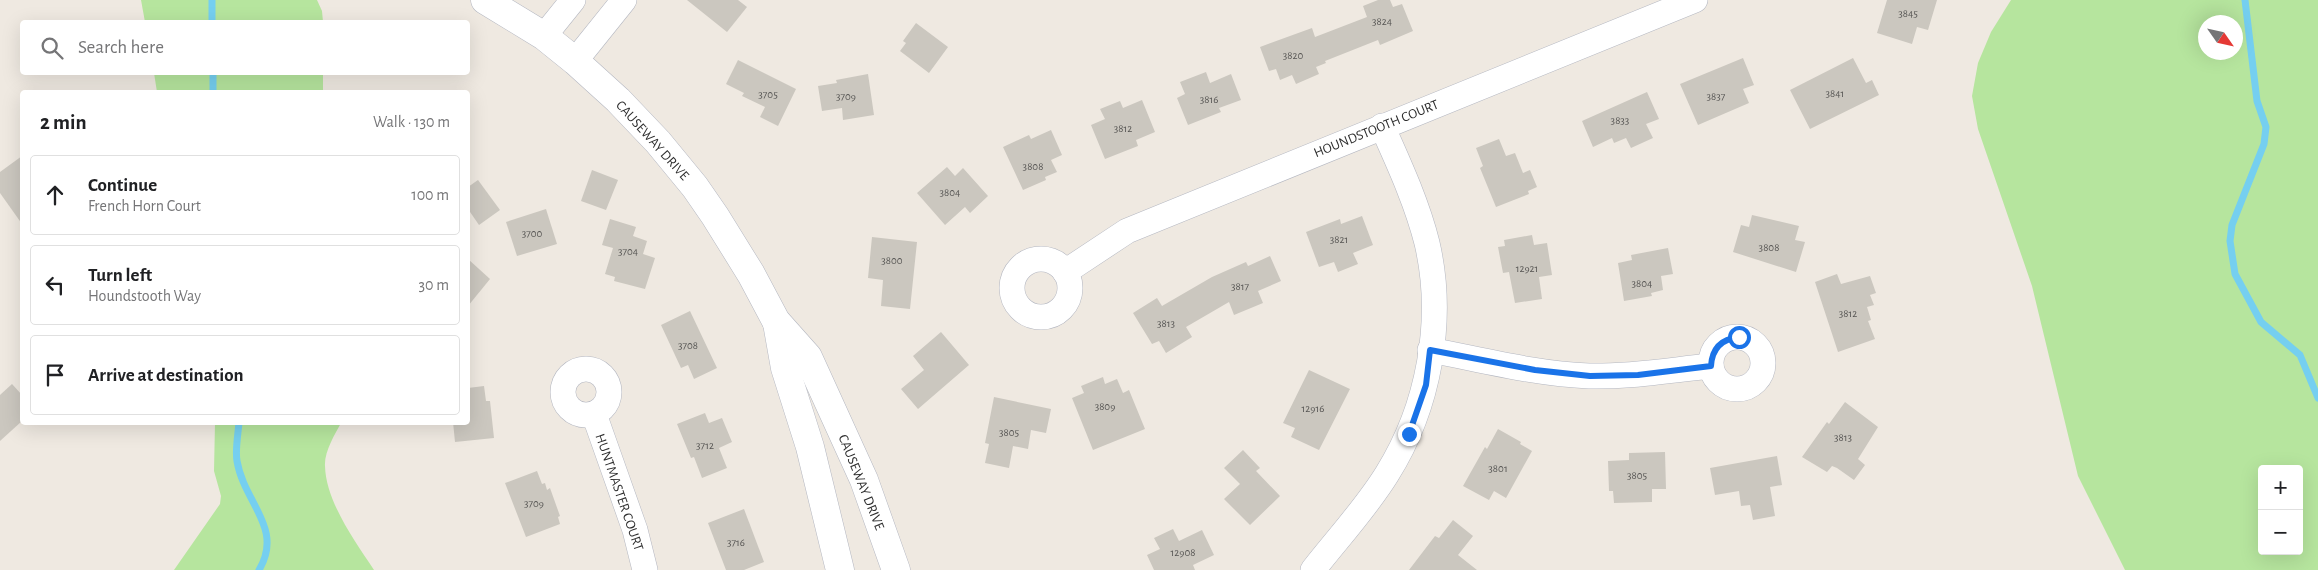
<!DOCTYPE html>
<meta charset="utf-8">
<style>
body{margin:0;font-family:"Alegreya Sans",sans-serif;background:#f6f6f6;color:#202124}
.controls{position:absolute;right:15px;bottom:15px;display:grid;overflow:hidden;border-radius:5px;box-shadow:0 5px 20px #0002}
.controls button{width:45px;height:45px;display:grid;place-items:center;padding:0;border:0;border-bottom:1px solid #e0e0e0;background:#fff;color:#202124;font:25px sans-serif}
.compass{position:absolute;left:2198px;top:15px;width:45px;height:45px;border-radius:50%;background:#fff;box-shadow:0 5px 20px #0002;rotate:124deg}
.stop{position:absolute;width:15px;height:15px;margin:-11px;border:4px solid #1a73e8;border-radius:50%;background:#fff}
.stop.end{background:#1a73e8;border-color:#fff;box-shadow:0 1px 5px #0008}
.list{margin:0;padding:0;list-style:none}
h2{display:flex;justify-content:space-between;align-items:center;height:65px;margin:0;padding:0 20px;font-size:21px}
h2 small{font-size:16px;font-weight:400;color:#757577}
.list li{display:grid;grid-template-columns:32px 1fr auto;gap:15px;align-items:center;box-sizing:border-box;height:80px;margin:0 10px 10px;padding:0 10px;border:1px solid #e0e0e0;border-radius:5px}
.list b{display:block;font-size:19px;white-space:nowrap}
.list p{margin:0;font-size:16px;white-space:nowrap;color:#757577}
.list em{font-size:16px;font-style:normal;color:#757577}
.icon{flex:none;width:28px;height:28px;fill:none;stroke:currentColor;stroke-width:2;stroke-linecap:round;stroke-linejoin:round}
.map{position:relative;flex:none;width:2318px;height:570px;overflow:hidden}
.search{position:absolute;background:#fff;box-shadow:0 5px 20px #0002;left:20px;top:20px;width:450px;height:55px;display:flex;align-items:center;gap:12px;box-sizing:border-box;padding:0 18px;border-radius:5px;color:#757577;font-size:19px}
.panel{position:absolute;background:#fff;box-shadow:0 5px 20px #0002;left:20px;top:90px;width:450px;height:335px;border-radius:5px}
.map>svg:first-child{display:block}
.green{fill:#b6e59e;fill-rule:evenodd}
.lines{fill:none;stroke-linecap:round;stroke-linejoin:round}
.stream{stroke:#75cff0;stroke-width:7}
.building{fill:#cbc7bf}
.street-casing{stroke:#b4b7c1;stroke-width:26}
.secondary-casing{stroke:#b4b7c1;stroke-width:29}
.street{stroke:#fff;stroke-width:25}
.secondary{stroke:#fff;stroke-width:28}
.route{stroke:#1a73e8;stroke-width:6}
.labels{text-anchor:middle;stroke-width:4;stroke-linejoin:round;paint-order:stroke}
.number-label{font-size:11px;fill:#555452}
.street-label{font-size:14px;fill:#2e2e2e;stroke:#fff}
</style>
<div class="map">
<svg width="2318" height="570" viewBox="0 0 2318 570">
<rect width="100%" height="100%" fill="#efe9e1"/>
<!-- green -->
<g class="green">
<polygon points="141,0 317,0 322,11 323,22 145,22"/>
<path d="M2011 0H2318V570H2125L2078 476 2032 286 1978 129 1972 96 1978 63 1991 32ZM2236 22V52H2206V22ZM2262 469H2299V551H2262Z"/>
<polygon points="154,73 323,73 323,92 157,92"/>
<path d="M215 423H341C335 434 324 452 325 466 326 502 355 541 374 570H174L220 504 221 496 214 471Z"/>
</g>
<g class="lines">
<!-- stream -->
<g class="stream">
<polyline points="212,0 212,22"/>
<polyline points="2245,0 2257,101 2266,127 2264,144 2232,225 2230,241 2235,274 2261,322 2300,355 2318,398"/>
<polyline points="213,72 213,92"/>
<path d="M239 422C238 435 235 450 237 461 244 503 284 528 259 570"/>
</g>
</g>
<!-- building -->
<g class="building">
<polygon points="687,0 738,0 747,7 727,32"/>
<polygon points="1378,0 1390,0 1393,7 1402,4 1413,31 1380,45 1378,40 1325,61 1326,63 1316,67 1319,74 1296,84 1292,75 1280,80 1276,69 1269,71 1260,47 1312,28 1315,37 1367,17 1363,6"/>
<polygon points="1887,0 1937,0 1928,30 1917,27 1912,44 1877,33"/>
<polygon points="916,23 948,47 929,73 900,51 906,43 903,41"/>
<polygon points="1743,58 1754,85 1743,89 1749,103 1698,125 1680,84"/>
<polygon points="1853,58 1866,83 1872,80 1879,95 1810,129 1790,90"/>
<polygon points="738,60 796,89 778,126 760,117 765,107 742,96 744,93 726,84"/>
<polygon points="1206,72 1210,83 1231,74 1241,100 1219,108 1221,112 1188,125 1177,98 1185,94 1180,82"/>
<polygon points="868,74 874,115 843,120 842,108 822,111 818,86 837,83 836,80"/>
<polygon points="1647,92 1659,119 1646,124 1653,138 1631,148 1626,138 1614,143 1612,138 1593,147 1582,121"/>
<polygon points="1142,100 1155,132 1136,140 1138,146 1105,159 1091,125 1105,119 1100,109 1120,101 1123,108"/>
<polygon points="1051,130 1062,155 1051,160 1057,172 1045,177 1046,180 1023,190 1003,147 1029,135 1031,139"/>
<polygon points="1499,139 1506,156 1515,153 1523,173 1530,170 1537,187 1528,191 1529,194 1496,207 1480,168 1483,166 1476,148"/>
<polygon points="22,156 22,224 0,193 0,172"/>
<polygon points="947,167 955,176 963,168 988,196 970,213 965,207 945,225 917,193"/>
<polygon points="592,170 618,180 606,210 581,201"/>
<polygon points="478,180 500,210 479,225 468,209 468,187"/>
<polygon points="546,209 557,244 517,256 506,222"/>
<polygon points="1752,215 1799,226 1795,240 1805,242 1796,272 1733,252 1741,225 1749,227"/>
<polygon points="1362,216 1373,245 1353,253 1358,264 1338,272 1334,262 1319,267 1306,232 1340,219 1341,224"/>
<polygon points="610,219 636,227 633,236 647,241 643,254 655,258 645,289 614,281 615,277 605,274 613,248 602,245"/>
<polygon points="1532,235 1534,245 1547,243 1552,275 1539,277 1542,299 1515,303 1509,272 1503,273 1498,247 1505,246 1504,240"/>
<polygon points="872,237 917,242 910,309 881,306 883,280 868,278"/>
<polygon points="1668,248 1673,274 1661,276 1663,290 1651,293 1652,296 1624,301 1618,263 1632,260 1631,255"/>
<polygon points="1270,256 1281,281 1258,291 1263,303 1234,315 1229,302 1186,327 1192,337 1166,353 1159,341 1152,344 1133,313 1157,298 1162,306 1212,277 1246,262 1248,266"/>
<polygon points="468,259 490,279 468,306"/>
<polygon points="1837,274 1841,284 1870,276 1876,293 1870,295 1874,305 1867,307 1871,320 1868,321 1875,339 1838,352 1815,282"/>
<polygon points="690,311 717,368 694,379 688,365 681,368 661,325"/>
<polygon points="941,332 969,365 918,409 901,389 924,370 913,356"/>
<polygon points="1309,370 1350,389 1319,450 1291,437 1295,428 1283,423"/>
<polygon points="1103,377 1105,384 1117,379 1123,393 1129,390 1145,429 1093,450 1072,398 1084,393 1081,386"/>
<polygon points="12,384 22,395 22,421 0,441 0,395"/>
<polygon points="484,386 486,401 490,401 494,438 455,442 453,422 468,422 468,388"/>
<polygon points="994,397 1051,409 1046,433 1031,430 1028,449 1013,446 1009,468 985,463 989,444 985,443"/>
<polygon points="1845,402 1878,427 1858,459 1865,465 1854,480 1837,468 1832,466 1827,472 1802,457 1827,422 1829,424"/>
<polygon points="705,413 709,423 722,418 732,442 719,448 727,468 702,478 694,457 691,458 677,424"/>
<polygon points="1498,429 1521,442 1520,444 1532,451 1506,498 1494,491 1489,500 1463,486 1485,447 1487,449"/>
<polygon points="1243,450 1260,468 1256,471 1280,496 1250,525 1224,499 1240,484 1224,468"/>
<polygon points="1665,452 1666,489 1652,489 1652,502 1614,503 1613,491 1609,491 1608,461 1629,460 1629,453"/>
<polygon points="1777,456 1782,485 1770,487 1775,516 1753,520 1750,505 1741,506 1739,491 1715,495 1710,468"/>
<polygon points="537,471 542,484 545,483 547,490 550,488 560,516 558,517 560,524 526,537 505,483"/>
<polygon points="744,509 764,562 744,570 726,570 708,523"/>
<polygon points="1453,520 1473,536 1458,555 1477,570 1409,570 1435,536 1439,538"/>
<polygon points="1173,529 1179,541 1202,530 1214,555 1193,565 1195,570 1154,570 1147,555 1160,549 1154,538"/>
</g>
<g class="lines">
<defs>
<g id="street">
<polyline points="544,36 573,0"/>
<polyline points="575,61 624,0"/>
<circle cx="1041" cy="288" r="29"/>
<polyline points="1065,272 1127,231 1695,0"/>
<circle cx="1737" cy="363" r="26"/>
<path d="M1430 350C1483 360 1536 374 1589 376 1630 377 1670 370 1711 366"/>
<circle cx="586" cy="392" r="23"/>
<polyline points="594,414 635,530 645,570"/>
<path d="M1313 570C1338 538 1366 508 1387 474 1429 407 1445 320 1427 243 1417 203 1399 164 1382 126"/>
</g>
<g id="secondary">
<polyline points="485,0 544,36 575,61 618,100 658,142 695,187 715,216 751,274 776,321 808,357 864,480 896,570"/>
<polyline points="777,323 785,368 810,447 840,570"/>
</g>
</defs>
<!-- street casing -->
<use href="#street" class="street-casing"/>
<!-- secondary casing -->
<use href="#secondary" class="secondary-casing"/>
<!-- street -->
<use href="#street" class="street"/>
<!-- secondary -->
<use href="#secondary" class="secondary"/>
</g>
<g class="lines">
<!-- route -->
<path class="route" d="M1409 434 1426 385 1430 350 1535 370 1590 376 1638 375 1711 366C1712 349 1721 339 1739 337"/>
</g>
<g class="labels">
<!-- number labels -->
<g class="number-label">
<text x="1908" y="17">3845</text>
<text x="1382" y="25">3824</text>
<text x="1293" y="59">3820</text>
<text x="1835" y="97">3841</text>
<text x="768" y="98">3705</text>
<text x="846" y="100">3709</text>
<text x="1716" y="100">3837</text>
<text x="1209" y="103">3816</text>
<text x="1620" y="124">3833</text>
<text x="1123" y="132">3812</text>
<text x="1033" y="170">3808</text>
<text x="950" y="196">3804</text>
<text x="532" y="237">3700</text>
<text x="1339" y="243">3821</text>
<text x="1769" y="251">3808</text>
<text x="628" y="255">3704</text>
<text x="892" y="264">3800</text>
<text x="1527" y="272">12921</text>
<text x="1642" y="287">3804</text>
<text x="1240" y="290">3817</text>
<text x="1848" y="317">3812</text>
<text x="1166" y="327">3813</text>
<text x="688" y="349">3708</text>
<text x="1105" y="410">3809</text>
<text x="1313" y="412">12916</text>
<text x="1009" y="436">3805</text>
<text x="1843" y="441">3813</text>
<text x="705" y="449">3712</text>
<text x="1498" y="472">3801</text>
<text x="1637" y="479">3805</text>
<text x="534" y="507">3709</text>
<text x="736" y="546">3716</text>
<text x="1183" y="556">12908</text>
</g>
<!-- street labels -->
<g class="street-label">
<text transform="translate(1376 128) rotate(-22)" y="5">HOUNDSTOOTH COURT</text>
<text transform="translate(653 140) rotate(48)" y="5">CAUSEWAY DRIVE</text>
<text transform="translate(862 482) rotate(68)" y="5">CAUSEWAY DRIVE</text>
<text transform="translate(620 492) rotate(71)" y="5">HUNTMASTER COURT</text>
</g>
</g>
</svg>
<div class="controls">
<button>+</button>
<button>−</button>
</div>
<svg class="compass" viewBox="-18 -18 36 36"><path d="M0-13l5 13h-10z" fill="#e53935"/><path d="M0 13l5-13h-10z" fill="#757577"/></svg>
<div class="stop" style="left:1739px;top:337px"></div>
<div class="stop end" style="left:1409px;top:434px"></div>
<div class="search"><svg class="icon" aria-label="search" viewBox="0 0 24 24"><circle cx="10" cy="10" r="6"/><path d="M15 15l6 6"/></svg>Search here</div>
<section class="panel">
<h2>2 min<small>Walk · 130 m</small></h2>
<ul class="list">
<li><svg class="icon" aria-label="ahead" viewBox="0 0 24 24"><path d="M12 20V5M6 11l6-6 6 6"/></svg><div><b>Continue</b><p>French Horn Court</p></div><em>100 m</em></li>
<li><svg class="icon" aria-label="left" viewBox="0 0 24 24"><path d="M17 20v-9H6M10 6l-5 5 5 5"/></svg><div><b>Turn left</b><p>Houndstooth Way</p></div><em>30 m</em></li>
<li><svg class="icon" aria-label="arrive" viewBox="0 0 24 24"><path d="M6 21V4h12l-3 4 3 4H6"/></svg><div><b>Arrive at destination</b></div></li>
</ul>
</section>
</div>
